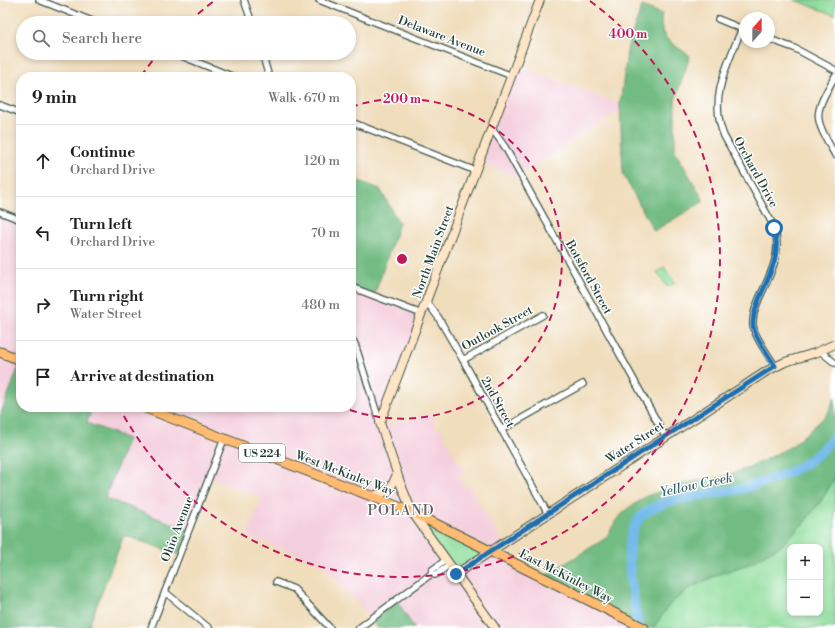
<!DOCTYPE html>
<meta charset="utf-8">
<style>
body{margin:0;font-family:"Libre Bodoni",serif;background:#f2f2f2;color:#202124}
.controls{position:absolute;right:12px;bottom:12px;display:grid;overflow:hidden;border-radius:8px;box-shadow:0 2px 6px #0003}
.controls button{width:36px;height:36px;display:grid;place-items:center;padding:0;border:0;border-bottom:1px solid #e0e0e0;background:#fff;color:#202124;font:20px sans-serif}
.compass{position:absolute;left:739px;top:12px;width:36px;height:36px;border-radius:50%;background:#fff;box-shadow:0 2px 6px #0003;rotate:21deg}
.stop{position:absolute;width:12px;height:12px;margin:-9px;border:3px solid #1f6fb2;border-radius:50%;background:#fff}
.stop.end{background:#1f6fb2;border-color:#fff;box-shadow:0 1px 4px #0008}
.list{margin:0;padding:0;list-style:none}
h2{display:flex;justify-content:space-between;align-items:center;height:52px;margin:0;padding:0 16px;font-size:17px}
h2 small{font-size:13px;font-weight:400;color:#757577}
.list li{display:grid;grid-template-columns:26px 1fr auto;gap:12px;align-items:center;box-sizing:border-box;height:72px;padding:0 16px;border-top:1px solid #e0e0e0}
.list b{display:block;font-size:15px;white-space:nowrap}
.list p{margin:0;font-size:13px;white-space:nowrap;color:#757577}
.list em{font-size:13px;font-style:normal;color:#757577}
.icon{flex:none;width:22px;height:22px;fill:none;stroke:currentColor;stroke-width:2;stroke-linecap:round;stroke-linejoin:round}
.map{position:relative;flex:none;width:835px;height:628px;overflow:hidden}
.search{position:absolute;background:#fff;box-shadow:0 2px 6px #0003;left:16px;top:16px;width:340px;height:44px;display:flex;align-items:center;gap:10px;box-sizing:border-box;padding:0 14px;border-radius:22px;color:#757577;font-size:15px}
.panel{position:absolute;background:#fff;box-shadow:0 2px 6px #0003;left:16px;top:72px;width:340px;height:340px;border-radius:16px}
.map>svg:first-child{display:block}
.built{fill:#f4cfdd}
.green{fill:#8edd9b;stroke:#568d68;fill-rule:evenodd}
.forest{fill:#72bc83;stroke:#487c5c}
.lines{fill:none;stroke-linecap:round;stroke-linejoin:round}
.river{stroke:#73bbea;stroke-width:10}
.street-casing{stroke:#3e5548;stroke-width:8}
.secondary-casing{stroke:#3e5548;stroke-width:10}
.primary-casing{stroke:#3e5548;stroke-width:11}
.street{stroke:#fff;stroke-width:5.5}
.secondary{stroke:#ffe4c6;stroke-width:8}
.primary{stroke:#ffbb71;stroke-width:9}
.route{stroke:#1f6fb2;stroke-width:5}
.ring{fill:none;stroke:#c2185b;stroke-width:2;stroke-dasharray:7 5}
.labels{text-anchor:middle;stroke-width:3;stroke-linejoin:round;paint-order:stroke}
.shield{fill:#fff;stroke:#627771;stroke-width:1}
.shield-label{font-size:11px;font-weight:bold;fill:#1f3d34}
.street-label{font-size:12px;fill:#1f3d34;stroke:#fff}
.water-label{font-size:13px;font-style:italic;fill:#38636b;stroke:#fff}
.quarter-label{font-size:14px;letter-spacing:1px;fill:#606367;stroke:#fff}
.centre{fill:#c2185b;stroke:#fff;stroke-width:2}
.ring-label{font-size:12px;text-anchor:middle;font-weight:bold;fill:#c2185b;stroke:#fff;stroke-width:3;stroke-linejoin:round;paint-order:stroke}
</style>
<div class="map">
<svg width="835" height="628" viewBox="0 0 835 628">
<rect width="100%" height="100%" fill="#fff"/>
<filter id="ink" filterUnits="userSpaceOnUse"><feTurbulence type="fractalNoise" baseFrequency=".025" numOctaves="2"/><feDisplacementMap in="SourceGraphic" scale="8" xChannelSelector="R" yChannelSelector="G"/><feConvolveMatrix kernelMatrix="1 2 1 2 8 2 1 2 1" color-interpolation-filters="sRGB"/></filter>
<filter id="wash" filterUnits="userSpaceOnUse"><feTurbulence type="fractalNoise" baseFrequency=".012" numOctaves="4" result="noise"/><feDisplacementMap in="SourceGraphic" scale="16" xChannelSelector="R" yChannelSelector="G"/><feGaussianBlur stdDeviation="0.9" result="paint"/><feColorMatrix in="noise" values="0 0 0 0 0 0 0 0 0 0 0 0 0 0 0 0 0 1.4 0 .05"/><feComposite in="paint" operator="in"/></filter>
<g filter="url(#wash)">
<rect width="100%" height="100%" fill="#f0ddbc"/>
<!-- built -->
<g class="built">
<polygon points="516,65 620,104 621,110 520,175 522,179 479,162"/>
<polygon points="0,212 21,220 21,361 0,416"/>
<polygon points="351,287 422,314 381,427 434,413 435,428 440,428 464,473 458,477 464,488 468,485 498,534 502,544 491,551 639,628 414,628 396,599 371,618 321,563 247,536 262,497 209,477 189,530 105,498 128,439 86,422 92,407 143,407 168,417 172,407 351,407"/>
</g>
<!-- green -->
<g class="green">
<polygon points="795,0 835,0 835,15"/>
<polygon points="664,267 675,283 667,287 657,272"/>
<path d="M835 477V628H653L671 602 690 588 782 545 803 524 821 501ZM790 547H820V613H790Z"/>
<polygon points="412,512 491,551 456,574"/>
</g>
<!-- forest -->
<g class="forest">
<path d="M642 6 662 14C657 38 672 43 690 56L675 100V151L704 201 654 231 623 174 620 104 628 46Z"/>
<polygon points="351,178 380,189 399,223 374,296 351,287"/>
<polygon points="21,361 21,407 92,407 87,423 128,439 105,498 189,530 179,555 124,535 88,628 0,628 0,416"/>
<polygon points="835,397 835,477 821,501 803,524 782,545 751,563 714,576 690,588 671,603 653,628 639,628 542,578 606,538 617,519 627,509 647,496 685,483 722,477 751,467 792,446 827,415"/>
<polygon points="396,599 414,628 377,628 371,618"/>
</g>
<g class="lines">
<!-- river -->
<path class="river" d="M639 628C634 601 622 551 635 525 649 496 706 496 735 490 750 487 773 479 787 473 806 466 822 451 835 436"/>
</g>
</g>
<g filter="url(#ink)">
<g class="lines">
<defs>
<g id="street">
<polyline points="39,0 97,23"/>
<polyline points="244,0 252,23"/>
<polyline points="319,0 512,76"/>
<polyline points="718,19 745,30"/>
<path d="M742 28C728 64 708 98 724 136L772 223C785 251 770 274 759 299 755 308 752 316 753 326 756 340 768 354 775 366"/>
<polyline points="769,39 794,48 835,70"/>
<polyline points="174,53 234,77"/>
<polyline points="262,53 269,77"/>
<path d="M835 76C813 116 813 115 835 155"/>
<polyline points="0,105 21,113"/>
<polyline points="351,122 476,171"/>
<polyline points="492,129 505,147 665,436"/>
<polyline points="0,212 21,220"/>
<polyline points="351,287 422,314"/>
<polyline points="427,302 438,317 463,360 548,514"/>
<polyline points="351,337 355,344 380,423"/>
<polyline points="820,351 835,363"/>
<polyline points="463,360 543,315"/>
<polyline points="501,430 583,384"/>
<polyline points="431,574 435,575 450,565"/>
<polyline points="276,582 294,589 330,628"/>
<polyline points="165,592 209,628"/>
<polyline points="151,628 224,439"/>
<polyline points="359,628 431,574 432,570 446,560"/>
</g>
<g id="secondary">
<path d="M371 496C388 493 391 490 397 474"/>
<polyline points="456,574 767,371 785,362 815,353 835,344"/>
<polyline points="495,628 412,512 401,485 380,423 540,0"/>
</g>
<g id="primary">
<polyline points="0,352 21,360"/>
<polyline points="143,407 412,512 644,628"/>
</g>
</defs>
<!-- street casing -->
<use href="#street" class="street-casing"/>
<!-- secondary casing -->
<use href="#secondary" class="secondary-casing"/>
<!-- primary casing -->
<use href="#primary" class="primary-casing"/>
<!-- street -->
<use href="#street" class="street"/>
<!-- secondary -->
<use href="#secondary" class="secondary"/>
<!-- primary -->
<use href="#primary" class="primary"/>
</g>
</g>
<g class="lines" filter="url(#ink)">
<!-- route -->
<path class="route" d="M456 574 666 436 775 366C768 354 756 340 753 326 752 316 756 308 759 299 769 276 782 254 774 228"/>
</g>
<!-- distance rings -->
<g class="ring">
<path d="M351 107A160 160 0 1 1 342 407"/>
<path d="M141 76A319 319 0 0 1 158 54M189 22A319 319 0 0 1 214 1M590 1A319 319 0 1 1 120 409"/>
</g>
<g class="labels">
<!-- shield labels -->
<rect class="shield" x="239" y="444" width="46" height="18" rx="3"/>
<g class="shield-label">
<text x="262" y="457">US 224</text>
</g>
<!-- street labels -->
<g class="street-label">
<text transform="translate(442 36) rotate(21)" y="4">Delaware Avenue</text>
<text transform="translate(756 172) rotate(61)" y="4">Orchard Drive</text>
<text transform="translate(433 252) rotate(-70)" y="4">North Main Street</text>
<text transform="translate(589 277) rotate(61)" y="4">Botsford Street</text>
<text transform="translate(497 328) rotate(-29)" y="4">Outlook Street</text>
<text transform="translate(498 402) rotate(61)" y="4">2nd Street</text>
<text transform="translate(635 442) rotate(-33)" y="4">Water Street</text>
<text transform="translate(345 473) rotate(21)" y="4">West McKinley Way</text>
<text transform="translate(177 529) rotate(-69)" y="4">Ohio Avenue</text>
<text transform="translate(566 576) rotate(27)" y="4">East McKinley Way</text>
</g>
<!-- water labels -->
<g class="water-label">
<text transform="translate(696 484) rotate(-12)" y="5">Yellow Creek</text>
</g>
<!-- quarter labels -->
<g class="quarter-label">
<text x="401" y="515">POLAND</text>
</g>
</g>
<circle cx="402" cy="259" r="6" class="centre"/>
<g class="ring-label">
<text x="628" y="38">400 m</text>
<text x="402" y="103">200 m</text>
</g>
</svg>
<div class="controls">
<button>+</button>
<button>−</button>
</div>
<svg class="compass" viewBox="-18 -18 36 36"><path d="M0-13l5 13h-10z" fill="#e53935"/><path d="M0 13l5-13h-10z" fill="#757577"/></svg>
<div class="stop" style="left:774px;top:228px"></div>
<div class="stop end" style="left:456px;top:574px"></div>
<div class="search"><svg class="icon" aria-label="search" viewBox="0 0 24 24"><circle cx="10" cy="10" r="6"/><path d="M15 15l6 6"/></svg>Search here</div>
<section class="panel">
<h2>9 min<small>Walk · 670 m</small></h2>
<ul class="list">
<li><svg class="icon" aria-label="ahead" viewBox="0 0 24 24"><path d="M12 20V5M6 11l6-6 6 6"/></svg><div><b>Continue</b><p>Orchard Drive</p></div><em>120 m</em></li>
<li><svg class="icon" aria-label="left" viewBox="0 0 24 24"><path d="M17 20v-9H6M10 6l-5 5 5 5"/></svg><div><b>Turn left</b><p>Orchard Drive</p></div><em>70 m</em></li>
<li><svg class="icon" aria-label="right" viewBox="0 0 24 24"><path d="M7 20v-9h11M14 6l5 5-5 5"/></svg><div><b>Turn right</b><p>Water Street</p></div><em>480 m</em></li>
<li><svg class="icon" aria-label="arrive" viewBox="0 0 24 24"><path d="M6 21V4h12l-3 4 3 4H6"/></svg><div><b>Arrive at destination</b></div></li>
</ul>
</section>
</div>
